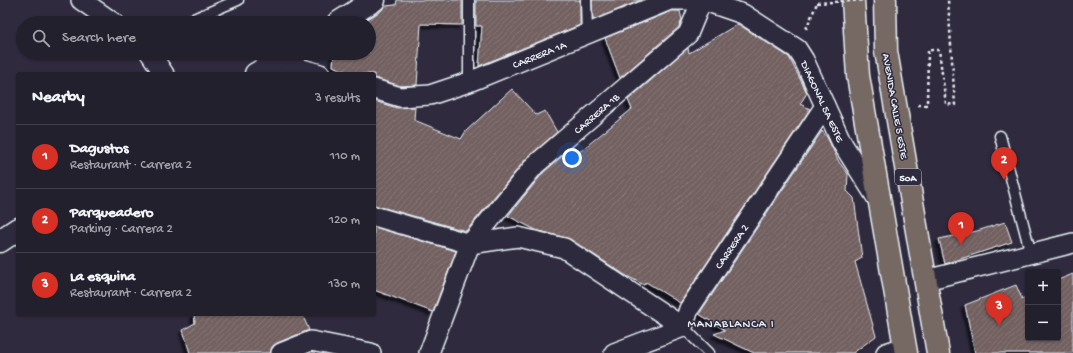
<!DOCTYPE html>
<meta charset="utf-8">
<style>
body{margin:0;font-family:"Gochi Hand",sans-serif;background:#2b2836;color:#f1f3f6}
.controls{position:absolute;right:12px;bottom:12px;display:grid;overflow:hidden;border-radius:4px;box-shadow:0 1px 3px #0004}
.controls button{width:36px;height:36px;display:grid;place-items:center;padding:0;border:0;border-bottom:1px solid #403e4a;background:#23202e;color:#f1f3f6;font:20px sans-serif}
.you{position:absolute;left:572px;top:158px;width:14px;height:14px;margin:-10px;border:3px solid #fff;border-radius:50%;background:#1a73e8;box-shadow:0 0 0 6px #1a73e833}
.badge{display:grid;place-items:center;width:26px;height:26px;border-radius:50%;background:#d93025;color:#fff;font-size:13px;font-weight:700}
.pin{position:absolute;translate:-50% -33px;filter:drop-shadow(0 1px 2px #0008)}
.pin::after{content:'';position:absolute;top:21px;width:14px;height:12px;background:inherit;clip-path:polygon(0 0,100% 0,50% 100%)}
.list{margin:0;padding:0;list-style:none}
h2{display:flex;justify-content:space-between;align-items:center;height:52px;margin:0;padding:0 16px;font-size:17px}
h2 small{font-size:13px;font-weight:400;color:#a3a3aa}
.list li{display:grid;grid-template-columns:26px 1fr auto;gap:12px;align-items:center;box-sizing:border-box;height:64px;padding:0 16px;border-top:1px solid #403e4a}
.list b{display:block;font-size:15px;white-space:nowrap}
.list p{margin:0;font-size:13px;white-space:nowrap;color:#a3a3aa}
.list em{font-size:13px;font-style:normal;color:#a3a3aa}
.icon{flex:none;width:22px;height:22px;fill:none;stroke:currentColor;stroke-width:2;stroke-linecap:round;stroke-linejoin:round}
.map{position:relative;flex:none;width:1073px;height:353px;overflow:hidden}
.search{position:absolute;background:#23202e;box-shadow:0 1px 3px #0004;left:16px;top:16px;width:360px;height:44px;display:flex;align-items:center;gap:10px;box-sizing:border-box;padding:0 14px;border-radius:22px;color:#a3a3aa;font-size:15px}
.panel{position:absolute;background:#23202e;box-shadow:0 1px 3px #0004;left:16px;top:72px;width:360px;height:244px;border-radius:4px}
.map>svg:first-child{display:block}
.building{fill:url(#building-hatch);stroke:#e8f1f8;filter:url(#shadow)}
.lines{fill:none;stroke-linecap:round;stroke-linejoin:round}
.service-casing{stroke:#e8f1f8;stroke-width:13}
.minor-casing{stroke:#e8f1f8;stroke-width:22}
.tertiary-casing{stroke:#e8f1f8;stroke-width:25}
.primary-casing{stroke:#e8f1f8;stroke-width:25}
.path{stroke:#e8f1f8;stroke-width:2.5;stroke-dasharray:3 3;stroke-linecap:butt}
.service{stroke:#2f2a3d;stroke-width:10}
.minor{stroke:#2f2a3d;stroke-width:19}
.tertiary{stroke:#2f2a3d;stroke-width:22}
.primary{stroke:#766964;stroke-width:22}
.path-bridge{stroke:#e8f1f8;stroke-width:2.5;stroke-dasharray:3 3;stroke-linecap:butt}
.labels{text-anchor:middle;stroke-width:3;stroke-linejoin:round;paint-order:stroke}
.shield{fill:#2f2a3d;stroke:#b0b5c0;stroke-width:1}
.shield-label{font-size:10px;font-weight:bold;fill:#e8f1f8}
.street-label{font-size:11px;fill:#e8f1f8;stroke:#2f2a3d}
.neighbourhood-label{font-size:12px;letter-spacing:1px;fill:#e8f1f8;stroke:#2f2a3d}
</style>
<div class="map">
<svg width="1073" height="353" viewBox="0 0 1073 353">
<defs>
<pattern id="building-hatch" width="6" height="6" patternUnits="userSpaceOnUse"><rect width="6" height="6" fill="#736060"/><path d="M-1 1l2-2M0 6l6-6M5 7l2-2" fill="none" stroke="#877778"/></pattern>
<filter id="shadow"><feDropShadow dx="-3.5" dy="3.5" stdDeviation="1" flood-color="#0009"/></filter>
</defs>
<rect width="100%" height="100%" fill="#2f2a3d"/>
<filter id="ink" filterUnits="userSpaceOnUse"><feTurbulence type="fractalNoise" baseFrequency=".025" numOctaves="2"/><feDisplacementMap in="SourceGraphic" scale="8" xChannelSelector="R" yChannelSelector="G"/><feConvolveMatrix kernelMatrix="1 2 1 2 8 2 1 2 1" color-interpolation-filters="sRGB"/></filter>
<g filter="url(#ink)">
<!-- building -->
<g class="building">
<polygon points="397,0 462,0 462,25 421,24 417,85 401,86 374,78 374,74 351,74 333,66 334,53 369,53 369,23 361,23 381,11 385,6 396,5"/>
<polygon points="476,0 580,0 580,25 479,66 482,26 476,26"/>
<polygon points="592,0 641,0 593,20"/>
<polygon points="672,11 680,11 682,20 679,27 620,78 605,38"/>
<polygon points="738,24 789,57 807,93 800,104 810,109 680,303 646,282 644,285 625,275 570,239 536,230 508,216 543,173 568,151 572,158 632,109 628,100 688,48 689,53"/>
<polygon points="512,89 536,115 545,111 557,132 527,158 466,231 374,205 374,101 397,108 415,107 414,120 461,139 466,131"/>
<polygon points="822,131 827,137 839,162 848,174 847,191 854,198 862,258 855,262 876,336 853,353 754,353 714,334 725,330 699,314"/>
<polygon points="1005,222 1012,242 945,264 939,239 977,231"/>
<polygon points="374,227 456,251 433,312 374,290"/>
<polygon points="1073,274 1073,353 975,353 965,305 1016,285 1022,299 1028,296 1028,338 1058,338 1058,280"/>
<polygon points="194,314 302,314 309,330 277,343 272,347 270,353 190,353 183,330 195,323"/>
</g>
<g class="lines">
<defs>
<g id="service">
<polyline points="469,0 469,82"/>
<polyline points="586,0 587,34"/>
<polyline points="184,23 238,0"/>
<polyline points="1000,136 1031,254"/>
<polyline points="683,327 709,353"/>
</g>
<g id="minor">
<polyline points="81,0 114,23"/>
<polyline points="150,53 164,74"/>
<polyline points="277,62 320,74"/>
<polyline points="374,89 400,97 430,95 469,82 670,0 702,0 743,14 797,49 804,60 842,143 878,200"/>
<polyline points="374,216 470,244 518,237 564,248 683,327"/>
<polyline points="926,280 1073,243"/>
<polyline points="281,353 311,341 371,353"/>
<polyline points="429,353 470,244 535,165 688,34 702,0"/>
<polyline points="614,353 683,327 689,309 825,106"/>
<polyline points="886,353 904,347"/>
</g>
<g id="tertiary">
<polyline points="338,23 374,0"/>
<polyline points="256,74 291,53"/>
<polyline points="0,241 18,229"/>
</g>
<g id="primary">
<polyline points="853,0 858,76 906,353"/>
<polyline points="885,0 886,51 938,353"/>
</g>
</defs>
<!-- service casing -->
<use href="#service" class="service-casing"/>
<!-- minor casing -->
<use href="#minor" class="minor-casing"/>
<!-- tertiary casing -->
<use href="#tertiary" class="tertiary-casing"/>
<!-- primary casing -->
<use href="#primary" class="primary-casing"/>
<!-- path -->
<g class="path">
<polyline points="806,29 817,3"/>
<polyline points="918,105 927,105 928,50 939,50 946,104 955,105 948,0"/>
</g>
<!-- service -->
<use href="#service" class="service"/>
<!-- minor -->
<use href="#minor" class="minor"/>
<!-- tertiary -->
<use href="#tertiary" class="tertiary"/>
<!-- primary -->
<use href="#primary" class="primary"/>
<!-- path-bridge -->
<polyline class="path-bridge" points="817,3 865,0"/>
</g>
</g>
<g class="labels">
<!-- shield labels -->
<rect class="shield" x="895" y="169" width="26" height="16" rx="3"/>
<g class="shield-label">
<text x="908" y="181">50A</text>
</g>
<!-- street labels -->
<g class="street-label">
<text transform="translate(539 54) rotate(-22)" y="4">CARRERA 1A</text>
<text transform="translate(823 101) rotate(65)" y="4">DIAGONAL 5A ESTE</text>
<text transform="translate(896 106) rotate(80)" y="4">AVENIDA CALLE 5 ESTE</text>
<text transform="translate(596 113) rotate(-41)" y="4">CARRERA 1B</text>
<text transform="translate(731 246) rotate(-56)" y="4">CARRERA 2</text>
</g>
<!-- neighbourhood labels -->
<g class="neighbourhood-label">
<text x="731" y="327">MANABLANCA I</text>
</g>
</g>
</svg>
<div class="controls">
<button>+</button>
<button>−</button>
</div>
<div class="you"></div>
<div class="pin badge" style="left:961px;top:245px">1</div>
<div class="pin badge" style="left:1004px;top:180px">2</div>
<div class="pin badge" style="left:999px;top:326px">3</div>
<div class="search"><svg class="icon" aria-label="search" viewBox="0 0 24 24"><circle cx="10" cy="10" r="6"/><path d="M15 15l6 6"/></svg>Search here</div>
<section class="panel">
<h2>Nearby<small>3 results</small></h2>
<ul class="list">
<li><span class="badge">1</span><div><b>Dagustos</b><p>Restaurant · Carrera 2</p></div><em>110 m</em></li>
<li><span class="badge">2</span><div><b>Parqueadero</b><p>Parking · Carrera 2</p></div><em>120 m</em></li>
<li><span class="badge">3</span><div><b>La esquina</b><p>Restaurant · Carrera 2</p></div><em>130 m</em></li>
</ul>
</section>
</div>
